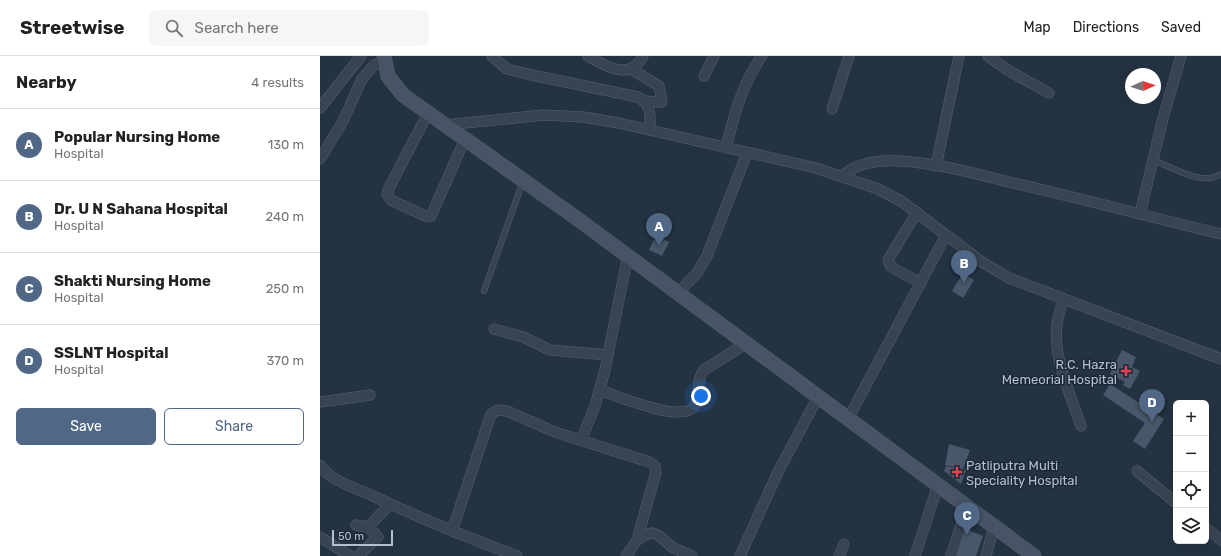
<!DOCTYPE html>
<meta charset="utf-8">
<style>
body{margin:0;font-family:Rubik,sans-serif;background:#f6f6f6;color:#222}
.controls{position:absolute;right:12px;bottom:12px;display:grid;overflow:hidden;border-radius:6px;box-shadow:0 4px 16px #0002}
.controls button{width:36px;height:36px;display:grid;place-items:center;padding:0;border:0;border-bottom:1px solid #e0e0e0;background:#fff;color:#222;font:20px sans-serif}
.compass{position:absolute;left:805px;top:12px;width:36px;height:36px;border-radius:50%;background:#fff;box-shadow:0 4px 16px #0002;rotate:87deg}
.scale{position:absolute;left:12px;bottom:10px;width:61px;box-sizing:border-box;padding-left:4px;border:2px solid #b6bfcc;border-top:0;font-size:11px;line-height:14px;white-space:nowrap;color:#b6bfcc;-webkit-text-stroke:3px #1d2937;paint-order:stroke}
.you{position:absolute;left:381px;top:340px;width:14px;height:14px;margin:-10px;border:3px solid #fff;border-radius:50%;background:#1a73e8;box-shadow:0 0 0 6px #1a73e833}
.badge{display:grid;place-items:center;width:26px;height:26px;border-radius:50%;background:#506785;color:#fff;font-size:13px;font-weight:700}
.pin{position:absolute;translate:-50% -33px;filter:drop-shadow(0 1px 2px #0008)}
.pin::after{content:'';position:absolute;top:21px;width:14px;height:12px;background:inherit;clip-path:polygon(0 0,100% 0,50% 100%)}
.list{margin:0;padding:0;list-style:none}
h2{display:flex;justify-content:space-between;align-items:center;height:52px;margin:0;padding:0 16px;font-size:17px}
h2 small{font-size:13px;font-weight:400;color:#767676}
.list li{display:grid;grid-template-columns:26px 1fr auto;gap:12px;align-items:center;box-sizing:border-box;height:72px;padding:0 16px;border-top:1px solid #e0e0e0}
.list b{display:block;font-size:15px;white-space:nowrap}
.list p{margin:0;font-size:13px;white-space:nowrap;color:#767676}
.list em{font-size:13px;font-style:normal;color:#767676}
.actions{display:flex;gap:8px;padding:12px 16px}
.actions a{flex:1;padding:9px 0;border:1px solid #506785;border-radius:6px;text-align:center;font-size:14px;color:#506785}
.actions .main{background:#506785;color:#fff}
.icon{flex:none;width:22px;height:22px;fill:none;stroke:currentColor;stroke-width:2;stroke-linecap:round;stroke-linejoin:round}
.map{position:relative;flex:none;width:901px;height:500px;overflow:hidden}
header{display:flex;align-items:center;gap:24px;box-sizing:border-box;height:56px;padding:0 20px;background:#fff;border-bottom:1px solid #e0e0e0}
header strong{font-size:19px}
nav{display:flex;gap:22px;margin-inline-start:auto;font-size:14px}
.search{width:280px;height:36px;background:#f6f6f6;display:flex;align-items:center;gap:10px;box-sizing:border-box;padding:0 14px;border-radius:6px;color:#767676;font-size:15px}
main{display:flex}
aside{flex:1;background:#fff}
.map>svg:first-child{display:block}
.building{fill:#485769}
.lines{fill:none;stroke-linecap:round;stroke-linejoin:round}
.lane-casing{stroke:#57626f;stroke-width:6}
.street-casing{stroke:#57626f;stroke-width:11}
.secondary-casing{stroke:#57626f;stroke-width:15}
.lane{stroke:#394452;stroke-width:5}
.street{stroke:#394452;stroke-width:10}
.secondary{stroke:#465465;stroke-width:14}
.health-dot{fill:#e0444e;stroke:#1d2937;stroke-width:1.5}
.labels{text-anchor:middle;stroke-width:3;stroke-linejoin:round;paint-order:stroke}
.poi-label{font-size:13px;fill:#b6bfcc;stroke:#1d2937;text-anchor:end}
</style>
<header>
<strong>Streetwise</strong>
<div class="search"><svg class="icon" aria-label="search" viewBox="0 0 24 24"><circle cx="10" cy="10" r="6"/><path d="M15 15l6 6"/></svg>Search here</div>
<nav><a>Map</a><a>Directions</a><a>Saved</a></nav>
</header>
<main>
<aside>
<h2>Nearby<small>4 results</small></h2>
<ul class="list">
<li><span class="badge">A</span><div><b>Popular Nursing Home</b><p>Hospital</p></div><em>130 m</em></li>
<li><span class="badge">B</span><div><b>Dr. U N Sahana Hospital</b><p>Hospital</p></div><em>240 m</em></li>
<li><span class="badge">C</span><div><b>Shakti Nursing Home</b><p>Hospital</p></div><em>250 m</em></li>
<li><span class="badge">D</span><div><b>SSLNT Hospital</b><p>Hospital</p></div><em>370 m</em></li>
</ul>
<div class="actions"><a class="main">Save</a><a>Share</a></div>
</aside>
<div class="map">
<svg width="901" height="500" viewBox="0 0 901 500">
<rect width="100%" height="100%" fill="#243342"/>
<!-- building -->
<g class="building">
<polygon points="336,179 349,186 342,200 329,194"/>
<polygon points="643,217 654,224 643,242 632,235"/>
<polygon points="802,294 816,301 812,311 820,315 810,333 803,329 805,326 790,318"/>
<polygon points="790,328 844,363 825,393 813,385 825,367 783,339"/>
<polygon points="629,388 650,394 643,413 625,409"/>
<polygon points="626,410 646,414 641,428 624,415"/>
<polygon points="643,472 663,480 656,500 633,500"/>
</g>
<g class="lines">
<defs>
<g id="lane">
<path d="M833 104C851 111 883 131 901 118"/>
<polyline points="164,235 203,125"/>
</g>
<g id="street">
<path d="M172 0 187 13 207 18 318 41C332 49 330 60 330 74"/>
<path d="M268 0C287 11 310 25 323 0"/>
<polyline points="668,0 689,15 729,37"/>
<polyline points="311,13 339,30 342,46 325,45"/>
<polyline points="384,20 394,0"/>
<polyline points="0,52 41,0"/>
<polyline points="512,53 529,0"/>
<polyline points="108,57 68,134 67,138 71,144 105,160 111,160 145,83"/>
<polyline points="125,69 224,59 263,61 299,67 496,112 558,133 581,145 662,206 689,222 901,303"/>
<path d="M406 92C414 59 422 28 442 0"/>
<polyline points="0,103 23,65 42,23 54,9 64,6"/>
<polyline points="616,110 639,0"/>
<path d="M522 120C537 107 560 104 579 105 617 107 653 117 689 126 760 142 830 161 901 178"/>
<polyline points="597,156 568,204 571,211 601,227"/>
<polyline points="820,158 843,62 861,0"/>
<polyline points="358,237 377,217 387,200 427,97"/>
<path d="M743 244C741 251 738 260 737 268 732 299 751 340 761 370"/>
<polyline points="174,273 203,281 230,294 288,299"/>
<path d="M279 334C298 340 360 367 374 351 383 341 374 326 384 314L425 288"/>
<polyline points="0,346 50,339"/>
<polyline points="528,363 626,179"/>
<polyline points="261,384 275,350 285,314 308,199"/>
<path d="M0 409C10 425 36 432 53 440 100 462 148 482 197 500"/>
<polyline points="817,415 856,447"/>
<polyline points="36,469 48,471 58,481 38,500"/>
<polyline points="48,471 70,448"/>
<polyline points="886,472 901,484"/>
<polyline points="132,475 171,358 178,354 187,355 235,376 329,406 335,410 336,416 317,484 306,500"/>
<polyline points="0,481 30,500"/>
<polyline points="317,484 327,478 332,477 338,479 352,491 372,500"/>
<polyline points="420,500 458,416 498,341"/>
<polyline points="519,500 524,488"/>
<polyline points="595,500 618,429"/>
<polyline points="631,500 647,451"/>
<polyline points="666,500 674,470"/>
</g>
<polyline id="secondary" points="64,0 68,20 83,39 259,164 714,500"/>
</defs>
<!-- lane casing -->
<use href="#lane" class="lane-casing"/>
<!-- street casing -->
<use href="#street" class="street-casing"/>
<!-- secondary casing -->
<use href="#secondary" class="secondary-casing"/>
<!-- lane -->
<use href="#lane" class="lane"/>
<!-- street -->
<use href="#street" class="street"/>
<!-- secondary -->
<use href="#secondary" class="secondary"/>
</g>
<!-- markers -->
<g class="health-dot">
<path d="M804 309h4v4h4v4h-4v4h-4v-4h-4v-4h4z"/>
<path d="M635 410h4v4h4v4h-4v4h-4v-4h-4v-4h4z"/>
</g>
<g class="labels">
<!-- poi labels -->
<g class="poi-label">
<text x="797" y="313">R.C. Hazra<tspan x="797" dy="15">Memeorial Hospital</tspan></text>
<text x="646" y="414" text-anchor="start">Patliputra Multi<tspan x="646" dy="15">Speciality Hospital</tspan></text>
</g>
</g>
</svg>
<div class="controls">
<button>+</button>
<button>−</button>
<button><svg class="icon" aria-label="locate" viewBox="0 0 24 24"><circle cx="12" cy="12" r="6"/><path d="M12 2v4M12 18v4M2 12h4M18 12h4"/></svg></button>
<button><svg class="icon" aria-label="layers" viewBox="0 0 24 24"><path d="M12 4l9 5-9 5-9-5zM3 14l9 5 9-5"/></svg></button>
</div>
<svg class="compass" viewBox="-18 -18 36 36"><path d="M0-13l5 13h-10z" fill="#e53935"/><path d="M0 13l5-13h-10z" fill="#767676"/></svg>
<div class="scale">50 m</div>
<div class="you"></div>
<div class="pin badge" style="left:339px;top:190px">A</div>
<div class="pin badge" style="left:644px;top:227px">B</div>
<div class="pin badge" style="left:647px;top:479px">C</div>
<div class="pin badge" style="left:832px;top:366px">D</div>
</div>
</main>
